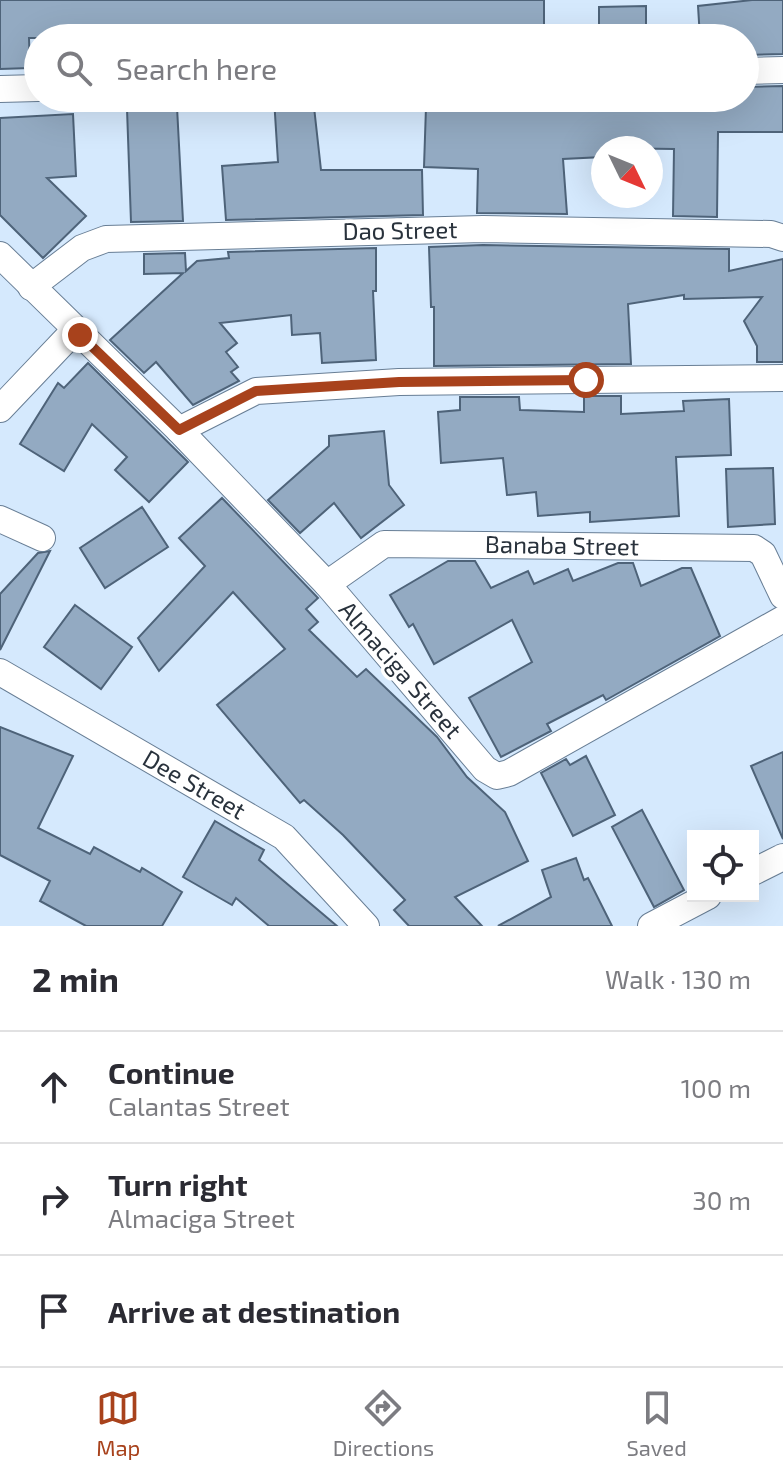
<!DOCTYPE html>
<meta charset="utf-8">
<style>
body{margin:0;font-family:"Exo 2",sans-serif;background:#f7f7f7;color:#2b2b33}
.controls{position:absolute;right:24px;bottom:24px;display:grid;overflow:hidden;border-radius:0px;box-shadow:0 8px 32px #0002}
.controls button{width:72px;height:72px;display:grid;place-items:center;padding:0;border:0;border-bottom:2px solid #e1e1e2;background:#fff;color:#2b2b33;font:40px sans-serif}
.compass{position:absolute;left:591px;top:136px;width:72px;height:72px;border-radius:50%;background:#fff;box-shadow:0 8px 32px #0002;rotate:133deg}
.stop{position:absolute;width:24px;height:24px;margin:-18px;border:6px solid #a8421c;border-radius:50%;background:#fff}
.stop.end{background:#a8421c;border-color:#fff;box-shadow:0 2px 8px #0008}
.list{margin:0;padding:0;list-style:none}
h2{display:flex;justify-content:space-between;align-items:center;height:104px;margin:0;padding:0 32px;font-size:34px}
h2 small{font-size:26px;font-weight:400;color:#7c7c81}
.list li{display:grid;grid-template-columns:52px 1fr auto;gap:24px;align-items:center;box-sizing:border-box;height:112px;padding:0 32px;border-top:2px solid #e1e1e2}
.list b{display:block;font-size:30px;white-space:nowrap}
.list p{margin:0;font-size:26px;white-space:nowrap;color:#7c7c81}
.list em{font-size:26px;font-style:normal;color:#7c7c81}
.icon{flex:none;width:44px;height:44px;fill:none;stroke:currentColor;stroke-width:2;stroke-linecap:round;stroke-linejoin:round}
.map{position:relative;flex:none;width:783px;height:926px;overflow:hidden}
.search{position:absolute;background:#fff;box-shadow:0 8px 32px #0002;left:24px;right:24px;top:24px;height:88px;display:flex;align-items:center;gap:20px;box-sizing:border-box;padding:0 28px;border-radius:44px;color:#7c7c81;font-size:30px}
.sheet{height:440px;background:#fff}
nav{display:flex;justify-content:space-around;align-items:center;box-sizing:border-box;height:112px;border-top:2px solid #e1e1e2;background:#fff;font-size:22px;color:#7c7c81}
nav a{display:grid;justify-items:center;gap:4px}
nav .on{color:#a8421c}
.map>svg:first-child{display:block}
.building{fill:#93aac2;stroke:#4e6379;stroke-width:2}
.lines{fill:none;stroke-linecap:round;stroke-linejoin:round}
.street-casing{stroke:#687e95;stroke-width:28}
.street{stroke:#fff;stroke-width:26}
.route{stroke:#a8421c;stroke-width:10}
.labels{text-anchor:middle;stroke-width:7;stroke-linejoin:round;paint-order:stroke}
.street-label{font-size:24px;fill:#29323c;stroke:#fff}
</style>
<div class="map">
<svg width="783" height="926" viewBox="0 0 783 926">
<rect width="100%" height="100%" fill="#d5e9fd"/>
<!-- building -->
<g class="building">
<polygon points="0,0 544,0 544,38 29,38 30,68 0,69"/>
<polygon points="752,0 783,0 783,54 745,55 745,38 700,38 698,6"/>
<polygon points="646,6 646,38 599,38 599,7"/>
<polygon points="783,86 783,132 718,132 717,217 673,216 674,149 603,148 603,157 563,159 567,214 477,213 478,169 424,167 426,107 477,108 476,98 745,98 745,87"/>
<polygon points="274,98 313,98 321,170 422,170 423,215 226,220 222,166 278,162"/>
<polygon points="177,107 183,221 131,222 127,109"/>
<polygon points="73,114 76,176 47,178 86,216 43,258 0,215 0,118"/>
<polygon points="483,245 729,249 729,271 783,259 783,362 757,362 757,346 744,321 762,297 684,299 684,295 628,304 631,364 434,366 434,307 431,307 429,247"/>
<polygon points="376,248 376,291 373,291 376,360 322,363 320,333 292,335 291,315 220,323 237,343 226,352 238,367 231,372 239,381 193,405 156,362 144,373 110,340 183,273 144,274 144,254 185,253 186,271 197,261 229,258 228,252"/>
<polygon points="88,363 188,462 149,502 115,470 127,457 92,424 64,471 20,444 58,383 64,388"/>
<polygon points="584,396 621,396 621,414 684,411 683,401 729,399 731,455 676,457 679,516 590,522 590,512 538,516 536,492 507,495 503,458 441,463 438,412 460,410 460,397 519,397 520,410 584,412"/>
<polygon points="384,431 389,485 404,505 361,538 334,503 300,533 268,500 329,446 329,436"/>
<polygon points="773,468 775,524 728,527 726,469"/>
<polygon points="222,498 318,598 306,609 318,622 309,630 357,677 366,669 437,737 467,777 505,812 528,861 455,897 482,926 409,926 394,910 405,900 343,835 304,800 300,803 217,705 285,649 233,592 159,671 138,638 205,566 179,538"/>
<polygon points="142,507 168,547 105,588 80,548"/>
<polygon points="50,551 0,650 0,594 38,553"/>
<polygon points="448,561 475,561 491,588 528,571 534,584 568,569 573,581 618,563 633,563 641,586 682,568 691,568 720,636 606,700 603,695 547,724 551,731 501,757 469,698 532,662 512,620 434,664 413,624 409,627 390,595"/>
<polygon points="75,605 132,647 101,689 44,647"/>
<polygon points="0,727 73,756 38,828 90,854 94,847 140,872 142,868 182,892 162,926 86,926 40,901 50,881 0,855"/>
<polygon points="783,752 783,839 751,766"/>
<polygon points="586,756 615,815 573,836 541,773 566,759 570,765"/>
<polygon points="642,810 684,890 654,907 612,827"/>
<polygon points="215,821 264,850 259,860 337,926 269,926 236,898 232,905 183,877"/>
<polygon points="576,858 584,880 588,878 612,926 498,926 551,897 542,870"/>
</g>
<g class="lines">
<defs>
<g id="street">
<polyline points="745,71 783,70"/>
<polyline points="0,89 38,88"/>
<polyline points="0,255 179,430 327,584 485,769 497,776 509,773 783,619"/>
<polyline points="31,287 82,248 106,239 483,229 771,234 783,238"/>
<polyline points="0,409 75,330"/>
<polyline points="179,430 256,391 399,382 783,378"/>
<polyline points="0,519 42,538"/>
<polyline points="327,584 384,544 754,548 763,554 783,596"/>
<polyline points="0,672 284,837 366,926"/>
<polyline points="753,872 783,857"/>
<polyline points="651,926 708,896"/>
</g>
</defs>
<!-- street casing -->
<use href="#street" class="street-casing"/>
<!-- street -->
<use href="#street" class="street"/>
</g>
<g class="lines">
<!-- route -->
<polyline class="route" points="80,335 179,430 256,391 399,382 586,380"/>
</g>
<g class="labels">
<!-- street labels -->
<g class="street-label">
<text transform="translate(400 231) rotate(-1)" y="8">Dao Street</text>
<text transform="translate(562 546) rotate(1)" y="8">Banaba Street</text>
<text transform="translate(400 670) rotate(49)" y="8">Almaciga Street</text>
<text transform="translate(194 785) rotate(30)" y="8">Dee Street</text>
</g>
</g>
</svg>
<div class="controls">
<button><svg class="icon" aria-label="locate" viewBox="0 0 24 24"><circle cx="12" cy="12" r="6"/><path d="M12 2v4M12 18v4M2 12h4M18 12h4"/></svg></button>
</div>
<svg class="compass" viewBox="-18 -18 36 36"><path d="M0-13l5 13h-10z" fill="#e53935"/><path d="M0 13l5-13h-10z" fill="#7c7c81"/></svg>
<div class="stop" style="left:586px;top:380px"></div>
<div class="stop end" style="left:80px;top:335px"></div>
<div class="search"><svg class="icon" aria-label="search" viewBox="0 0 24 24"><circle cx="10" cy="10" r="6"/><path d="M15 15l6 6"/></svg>Search here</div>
</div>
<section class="sheet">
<h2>2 min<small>Walk · 130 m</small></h2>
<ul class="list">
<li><svg class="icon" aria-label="ahead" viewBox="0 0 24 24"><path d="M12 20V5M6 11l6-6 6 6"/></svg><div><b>Continue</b><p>Calantas Street</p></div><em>100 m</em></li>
<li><svg class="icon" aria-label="right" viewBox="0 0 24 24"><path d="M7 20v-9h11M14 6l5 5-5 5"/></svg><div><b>Turn right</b><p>Almaciga Street</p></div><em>30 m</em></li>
<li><svg class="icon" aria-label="arrive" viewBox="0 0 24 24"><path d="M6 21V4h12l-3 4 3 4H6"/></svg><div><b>Arrive at destination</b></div></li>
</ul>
</section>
<nav>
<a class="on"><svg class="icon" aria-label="map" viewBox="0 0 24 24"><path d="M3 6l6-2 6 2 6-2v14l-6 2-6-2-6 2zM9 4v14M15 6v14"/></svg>Map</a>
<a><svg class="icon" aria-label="directions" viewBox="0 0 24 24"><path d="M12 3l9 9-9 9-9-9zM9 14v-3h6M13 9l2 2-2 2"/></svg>Directions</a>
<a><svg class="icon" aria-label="saved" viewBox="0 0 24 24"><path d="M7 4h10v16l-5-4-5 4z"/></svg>Saved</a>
</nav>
